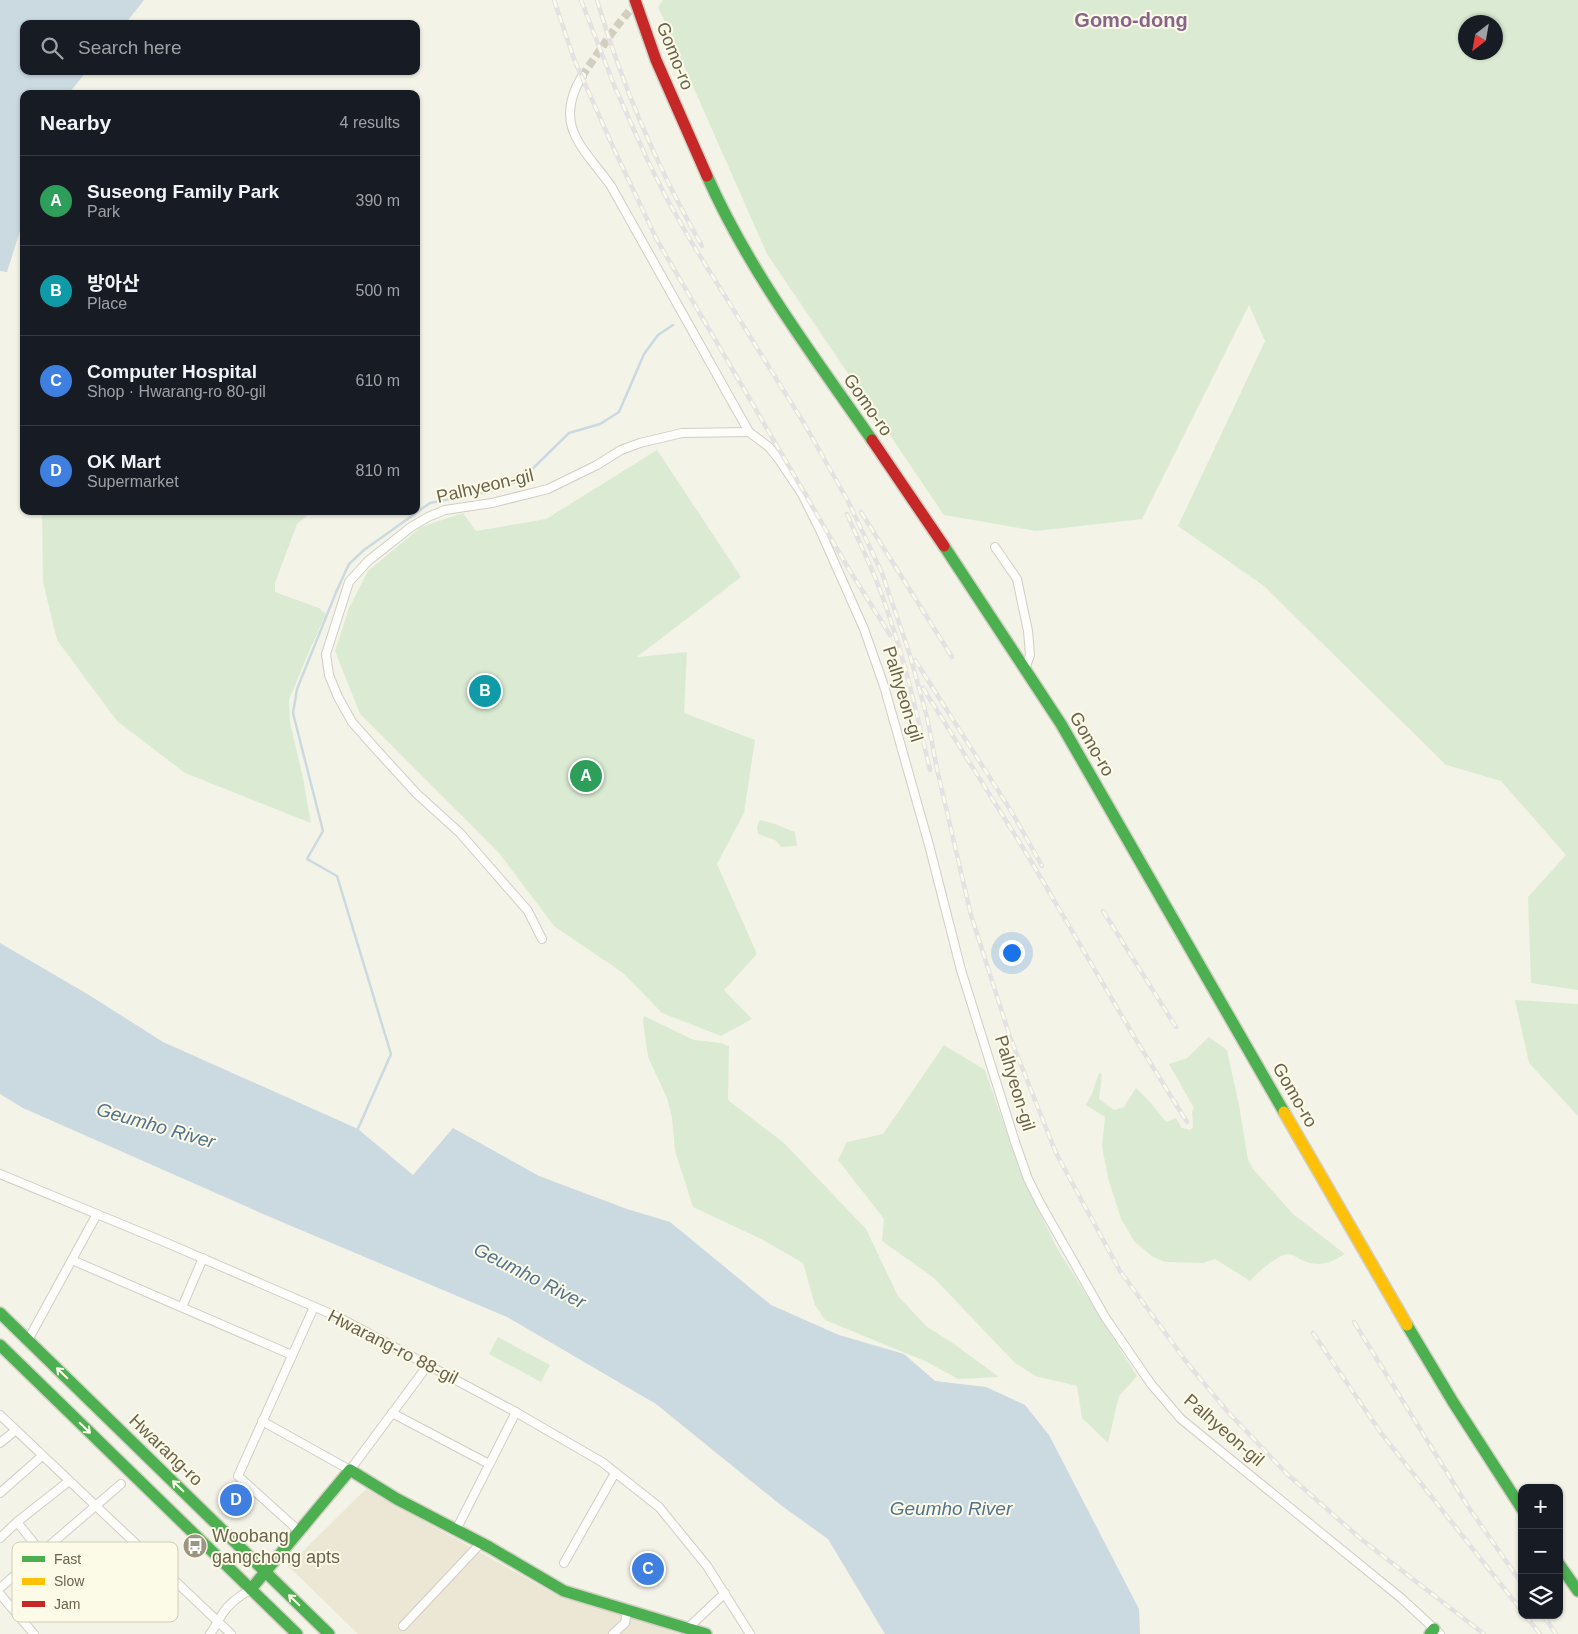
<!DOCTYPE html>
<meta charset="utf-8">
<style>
body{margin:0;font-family:Arial,"Noto Sans KR",sans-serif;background:#242831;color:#f1f3f6}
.controls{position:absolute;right:15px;bottom:15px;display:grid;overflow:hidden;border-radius:10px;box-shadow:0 1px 4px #0004}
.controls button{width:45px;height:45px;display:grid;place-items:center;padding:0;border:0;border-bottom:1px solid #363941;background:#171b24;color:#f1f3f6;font:25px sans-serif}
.compass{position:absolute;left:1458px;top:15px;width:45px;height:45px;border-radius:50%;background:#171b24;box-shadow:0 1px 4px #0004;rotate:211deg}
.you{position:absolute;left:1011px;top:952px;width:18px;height:18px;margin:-12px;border:4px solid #fff;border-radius:50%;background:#1a73e8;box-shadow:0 0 0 8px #1a73e833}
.badge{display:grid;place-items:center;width:32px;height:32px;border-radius:50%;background:#1a73e8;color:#fff;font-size:16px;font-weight:700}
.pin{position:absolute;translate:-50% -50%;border:2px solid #fff;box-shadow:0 1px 5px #0006}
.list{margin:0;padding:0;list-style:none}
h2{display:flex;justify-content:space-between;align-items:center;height:65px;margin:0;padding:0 20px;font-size:21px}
h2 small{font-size:16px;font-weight:400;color:#9ea1a6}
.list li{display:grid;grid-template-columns:32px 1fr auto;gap:15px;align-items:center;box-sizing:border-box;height:90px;padding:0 20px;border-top:1px solid #363941}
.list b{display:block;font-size:19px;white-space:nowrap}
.list p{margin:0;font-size:16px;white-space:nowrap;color:#9ea1a6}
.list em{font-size:16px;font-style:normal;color:#9ea1a6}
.icon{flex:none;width:28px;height:28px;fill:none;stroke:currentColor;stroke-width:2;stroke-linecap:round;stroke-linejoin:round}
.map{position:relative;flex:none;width:1578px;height:1634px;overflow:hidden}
.search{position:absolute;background:#171b24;box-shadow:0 1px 4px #0004;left:20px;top:20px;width:400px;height:55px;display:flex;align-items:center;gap:12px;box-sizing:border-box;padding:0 18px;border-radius:10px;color:#9ea1a6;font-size:19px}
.panel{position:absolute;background:#171b24;box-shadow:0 1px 4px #0004;left:20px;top:90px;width:400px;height:425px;border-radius:10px}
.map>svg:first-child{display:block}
.residential{fill:#ebe7d4}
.green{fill:#dbebd3;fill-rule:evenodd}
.water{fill:#cbd9e1}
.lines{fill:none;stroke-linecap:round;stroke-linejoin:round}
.stream{stroke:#cbd9e1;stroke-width:2.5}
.street-tunnel{stroke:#d2cfc0;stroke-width:8;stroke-dasharray:8 4;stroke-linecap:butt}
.street-casing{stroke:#d1cec5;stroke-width:10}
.fast-casing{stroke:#d2cfc4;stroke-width:14}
.slow-casing{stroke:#d2cfc4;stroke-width:14}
.jam-casing{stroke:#d2cfc4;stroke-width:14}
.street{stroke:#fdfdfb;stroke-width:8}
.fast{stroke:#4caf50;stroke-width:11}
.slow{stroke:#ffc107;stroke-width:11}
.jam{stroke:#c62828;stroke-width:11}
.rail-casing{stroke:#e4e1e3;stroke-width:4.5}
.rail{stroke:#fcfbe7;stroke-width:2.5;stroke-dasharray:8;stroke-linecap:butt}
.oneway{stroke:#fcfbe7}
.labels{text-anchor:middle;stroke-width:4;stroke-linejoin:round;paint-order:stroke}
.street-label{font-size:18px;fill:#6d624c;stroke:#fcfbe7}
.poi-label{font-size:18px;fill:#6d624c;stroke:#fcfbe7;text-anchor:start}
.water-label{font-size:19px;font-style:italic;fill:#527391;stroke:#fcfbe7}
.quarter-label{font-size:20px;font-weight:bold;fill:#89648a;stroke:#fcfbe7}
.key{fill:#fcfbe7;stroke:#d1cdb8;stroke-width:1}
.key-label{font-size:14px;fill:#6d624c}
</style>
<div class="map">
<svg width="1578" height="1634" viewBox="0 0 1578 1634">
<rect width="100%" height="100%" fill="#f4f3e7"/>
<!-- residential -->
<polygon class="residential" points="366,1489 562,1598 676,1630 677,1634 358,1634 288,1566"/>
<!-- green -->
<g class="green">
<path d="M663 0H1578V990L1531 983 1528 897 1566 855 1501 781 1446 765 1264 586 1178 526 1265 341 1249 305 1142 519 1036 531 944 515 767 254 658 7ZM1466 22H1496V52H1466Z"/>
<polygon points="657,450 741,577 637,657 687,652 684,713 755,740 744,813 717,864 757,954 724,990 752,1019 721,1036 662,1013 623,973 554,926 499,853 360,714 335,651 349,608 368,571 421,527 463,513 476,531 546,519"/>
<polygon points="42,511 313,511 297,524 275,583 275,592 319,608 326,614 307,656 289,700 290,722 303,778 311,823 185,773 117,721 57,640 43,582"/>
<polygon points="760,820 772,823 795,832 797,846 781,847 775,840 758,834 757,826"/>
<polygon points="1515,1000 1578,1004 1578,1116 1529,1063"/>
<polygon points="644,1016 694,1040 721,1043 729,1046 728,1100 784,1143 866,1229 898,1296 926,1326 954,1344 999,1377 958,1379 927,1362 825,1320 815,1305 803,1263 761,1239 693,1207 675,1151 672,1117 667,1098 648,1057 643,1021"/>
<path d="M1209 1037 1227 1050 1239 1105 1248 1160 1254 1170 1293 1214 1345 1254C1331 1263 1318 1268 1302 1260 1297 1258 1293 1254 1288 1254 1277 1255 1257 1273 1250 1281L1215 1259 1203 1263 1165 1262 1153 1257 1135 1242 1121 1219 1108 1178 1102 1146 1105 1117 1086 1105 1092 1094 1099 1073 1102 1074 1099 1099 1114 1110 1124 1107 1136 1088 1150 1102 1166 1122 1176 1118 1182 1128 1190 1130 1193 1127 1192 1112 1194 1108 1169 1064 1187 1058Z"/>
<polygon points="944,1045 985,1070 1023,1179 1057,1248 1137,1376 1119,1396 1108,1443 1082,1418 1077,1386 1035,1376 1014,1362 934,1278 882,1241 884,1219 838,1160 847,1142 883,1134"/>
<polygon points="498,1337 550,1365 541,1382 489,1354"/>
</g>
<!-- water -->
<g class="water">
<polygon points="0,0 144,0 125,24 24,24 24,71 87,71 68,94 24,94 24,218 7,272 0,271"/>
<polygon points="0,943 89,995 163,1042 358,1129 413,1175 453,1128 539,1176 627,1209 670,1222 771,1305 839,1335 904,1354 935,1381 986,1387 1025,1405 1049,1435 1139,1609 1140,1634 885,1634 828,1539 782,1506 656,1404 507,1317 270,1217 23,1108 0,1094"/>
</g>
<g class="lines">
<!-- stream -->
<polyline class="stream" points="357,1131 391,1054 337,876 307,859 323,831 293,713 297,689 337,590 349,564 364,550 430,503 491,491 521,480 569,433 600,424 619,412 644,354 658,335 673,325"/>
<!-- street-tunnel -->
<polyline class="street-tunnel" points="582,76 616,27 637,2"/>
<defs>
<g id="street">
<path d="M582 76C552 126 584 148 611 186L749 432 769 447 780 461 802 494 820 530 864 629 884 686 929 845 961 970 1015 1142 1028 1179 1040 1203 1105 1317 1151 1384 1181 1419 1401 1598 1440 1634"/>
<polyline points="995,547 1017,579 1028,631 1030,655 1025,669"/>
<polyline points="542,939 528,911 460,833 417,794 374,747 352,722 338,697 329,675 326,654 349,582 368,561 411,527 428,517 445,510 492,503 548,489 597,465 621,450 640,443 682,433 749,432"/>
<polyline points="0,1174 167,1243 338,1317 512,1410 602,1462 659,1507 707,1566 750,1634"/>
<polyline points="72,1260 292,1355"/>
<polyline points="182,1307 203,1258"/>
<polyline points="28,1340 97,1214"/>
<polyline points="392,1413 489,1464"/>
<polyline points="0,1415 231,1634"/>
<polyline points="262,1421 350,1470 428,1365"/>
<polyline points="0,1443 16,1430"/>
<polyline points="0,1493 42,1456"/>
<polyline points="456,1530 516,1412"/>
<polyline points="299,1531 238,1476 314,1307"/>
<polyline points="0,1538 17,1522"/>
<polyline points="41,1552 17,1522 69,1481"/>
<polyline points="564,1563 615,1473"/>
<polyline points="0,1588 121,1484"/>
<polyline points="0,1594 34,1634"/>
<polyline points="403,1626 481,1543"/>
<polyline points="688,1628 725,1593"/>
<path d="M210 1634C215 1627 218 1621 223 1613 229 1603 241 1595 251 1589"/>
<polyline points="613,1634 625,1623 627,1611"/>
</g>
<g id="fast">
<path d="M707 176C749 271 813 355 872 440"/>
<polyline points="944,546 1061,724 1284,1112"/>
<polyline points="0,1313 329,1634"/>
<polyline points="1407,1325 1453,1402 1522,1509"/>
<polyline points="0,1345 297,1634"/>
<polyline points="1559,1564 1578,1591"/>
<polyline points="251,1589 350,1470 397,1499 489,1547 564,1591 706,1634"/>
<polyline points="1430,1634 1434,1629"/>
</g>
<polyline id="slow" points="1284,1112 1407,1325"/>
<g id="jam">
<polyline points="635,0 656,60 707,176"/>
<polyline points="872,440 944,546"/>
</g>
</defs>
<!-- street casing -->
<use href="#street" class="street-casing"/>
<!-- fast casing -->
<use href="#fast" class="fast-casing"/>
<!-- slow casing -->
<use href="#slow" class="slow-casing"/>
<!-- jam casing -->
<use href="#jam" class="jam-casing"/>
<!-- street -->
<use href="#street" class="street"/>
<!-- fast -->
<use href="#fast" class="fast"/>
<!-- slow -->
<use href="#slow" class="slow"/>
<!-- jam -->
<use href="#jam" class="jam"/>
<defs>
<g id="rail">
<polyline points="554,0 574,59 613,147 657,240 847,566 890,635"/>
<polyline points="581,0 614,85 647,159 668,201 692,243 805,425 849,503 882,573 909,652 927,717 937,769 971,915 1010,1037 1056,1153 1120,1271 1188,1364 1227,1411 1287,1474 1361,1539 1484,1634"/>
<path d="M597 0C622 85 658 169 702 246"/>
<polyline points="861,512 952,657"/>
<path d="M847 514C856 535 866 556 875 577 900 639 915 705 930 770"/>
<polyline points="915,660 1013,814 1042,866"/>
<polyline points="923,688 1028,856 1136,1040 1187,1122"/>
<polyline points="1103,911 1176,1027"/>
<polyline points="1354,1322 1467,1505 1522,1584"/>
<polyline points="1313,1333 1381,1433 1522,1611"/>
<polyline points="1525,1615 1540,1634"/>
<polyline points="1543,1615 1556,1634"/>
</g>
</defs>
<!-- rail casing -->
<use href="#rail" class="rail-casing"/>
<!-- rail -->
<use href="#rail" class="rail"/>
</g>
<!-- one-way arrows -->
<defs><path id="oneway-shaft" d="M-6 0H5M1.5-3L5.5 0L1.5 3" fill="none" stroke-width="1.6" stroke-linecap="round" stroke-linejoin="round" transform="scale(1.25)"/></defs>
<g class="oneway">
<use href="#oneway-shaft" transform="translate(62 1373) rotate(-136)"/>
<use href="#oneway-shaft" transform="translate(85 1428) rotate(44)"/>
<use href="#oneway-shaft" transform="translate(178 1486) rotate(-136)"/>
<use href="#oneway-shaft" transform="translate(294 1600) rotate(-136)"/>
</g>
<!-- icons -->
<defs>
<symbol id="bus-disc" viewBox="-11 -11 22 22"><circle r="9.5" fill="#9c9582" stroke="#fcfbe7"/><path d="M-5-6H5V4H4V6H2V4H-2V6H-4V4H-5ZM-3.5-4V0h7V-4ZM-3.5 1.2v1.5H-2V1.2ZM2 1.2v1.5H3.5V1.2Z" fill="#fff"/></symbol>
</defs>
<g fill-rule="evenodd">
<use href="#bus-disc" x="181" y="1532" width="28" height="28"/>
</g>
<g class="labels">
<!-- street labels -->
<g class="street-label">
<text transform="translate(675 56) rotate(68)" y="6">Gomo-ro</text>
<text transform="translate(868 405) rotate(55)" y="6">Gomo-ro</text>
<text transform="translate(485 486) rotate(-13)" y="6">Palhyeon-gil</text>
<text transform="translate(903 694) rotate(73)" y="6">Palhyeon-gil</text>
<text transform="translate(1092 744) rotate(60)" y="6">Gomo-ro</text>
<text transform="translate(1015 1083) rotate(73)" y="6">Palhyeon-gil</text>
<text transform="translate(1295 1095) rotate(60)" y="6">Gomo-ro</text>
<text transform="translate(393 1347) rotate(27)" y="6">Hwarang-ro 88-gil</text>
<text transform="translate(1224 1430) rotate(41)" y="6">Palhyeon-gil</text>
<text transform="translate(166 1450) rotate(44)" y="6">Hwarang-ro</text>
</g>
<!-- poi labels -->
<g class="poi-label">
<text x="212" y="1542">Woobang<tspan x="212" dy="21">gangchong apts</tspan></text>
</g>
<!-- water labels -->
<g class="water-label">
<text transform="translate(156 1125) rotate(16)" y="7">Geumho River</text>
<text transform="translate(530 1275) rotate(27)" y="7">Geumho River</text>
<text x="951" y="1515">Geumho River</text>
</g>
<!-- quarter labels -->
<g class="quarter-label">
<text x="1131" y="27">Gomo-dong</text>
</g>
</g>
<!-- legend -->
<rect x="12" y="1542" width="166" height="80" rx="8" class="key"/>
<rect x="22" y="1556" width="23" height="6" fill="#4caf50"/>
<rect x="22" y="1578" width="23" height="7" fill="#ffc107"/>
<rect x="22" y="1601" width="23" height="6" fill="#c62828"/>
<g class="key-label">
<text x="54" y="1564">Fast</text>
<text x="54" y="1586">Slow</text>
<text x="54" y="1609">Jam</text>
</g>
</svg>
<div class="controls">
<button>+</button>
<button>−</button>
<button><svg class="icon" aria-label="layers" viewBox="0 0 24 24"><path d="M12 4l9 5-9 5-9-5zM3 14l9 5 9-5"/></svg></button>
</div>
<svg class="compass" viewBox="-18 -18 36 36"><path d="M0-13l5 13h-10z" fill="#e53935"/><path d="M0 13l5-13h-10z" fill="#9ea1a6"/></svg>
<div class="you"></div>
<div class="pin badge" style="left:586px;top:776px;background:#2e9e5b">A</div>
<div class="pin badge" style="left:485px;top:691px;background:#0f9aa8">B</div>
<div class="pin badge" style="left:648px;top:1569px;background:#3f7fe0">C</div>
<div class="pin badge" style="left:236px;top:1500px;background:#3f7fe0">D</div>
<div class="search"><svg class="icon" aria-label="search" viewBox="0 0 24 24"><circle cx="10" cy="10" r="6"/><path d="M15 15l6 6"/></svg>Search here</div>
<section class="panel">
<h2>Nearby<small>4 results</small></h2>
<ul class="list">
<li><span class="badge" style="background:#2e9e5b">A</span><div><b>Suseong Family Park</b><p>Park</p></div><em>390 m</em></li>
<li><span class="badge" style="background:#0f9aa8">B</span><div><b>방아산</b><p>Place</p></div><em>500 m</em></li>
<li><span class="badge" style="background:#3f7fe0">C</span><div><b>Computer Hospital</b><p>Shop · Hwarang-ro 80-gil</p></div><em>610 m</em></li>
<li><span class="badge" style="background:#3f7fe0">D</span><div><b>OK Mart</b><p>Supermarket</p></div><em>810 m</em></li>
</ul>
</section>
</div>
